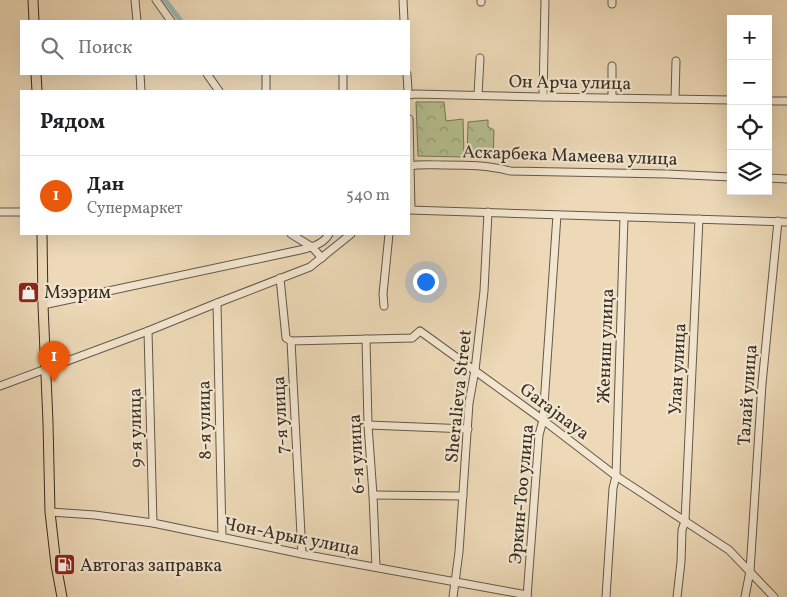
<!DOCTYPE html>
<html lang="ru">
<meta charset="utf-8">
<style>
body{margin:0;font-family:Vollkorn,serif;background:#f2f2f2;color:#202124}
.controls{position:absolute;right:15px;top:15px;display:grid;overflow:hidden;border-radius:0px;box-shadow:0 5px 20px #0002}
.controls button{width:45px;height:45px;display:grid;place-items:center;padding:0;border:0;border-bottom:1px solid #e0e0e0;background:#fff;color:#202124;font:25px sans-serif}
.you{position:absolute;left:425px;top:281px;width:18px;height:18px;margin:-12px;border:4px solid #fff;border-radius:50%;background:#1a73e8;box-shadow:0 0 0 8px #1a73e833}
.badge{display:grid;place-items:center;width:32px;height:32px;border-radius:50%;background:#ea580c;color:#fff;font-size:16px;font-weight:700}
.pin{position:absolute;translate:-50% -41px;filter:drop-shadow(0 1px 2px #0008)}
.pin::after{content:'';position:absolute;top:26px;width:18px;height:15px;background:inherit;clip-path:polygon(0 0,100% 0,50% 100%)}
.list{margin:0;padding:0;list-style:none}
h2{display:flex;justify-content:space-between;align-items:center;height:65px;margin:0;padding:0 20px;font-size:21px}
h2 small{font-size:16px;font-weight:400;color:#757577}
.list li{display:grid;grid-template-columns:32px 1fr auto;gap:15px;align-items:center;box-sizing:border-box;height:80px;padding:0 20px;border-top:1px solid #e0e0e0}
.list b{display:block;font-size:19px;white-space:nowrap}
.list p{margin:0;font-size:16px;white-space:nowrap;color:#757577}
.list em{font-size:16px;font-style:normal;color:#757577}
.icon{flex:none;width:28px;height:28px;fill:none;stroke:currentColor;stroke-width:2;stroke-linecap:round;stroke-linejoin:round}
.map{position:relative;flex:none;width:787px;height:597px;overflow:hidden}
.search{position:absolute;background:#fff;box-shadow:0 5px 20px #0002;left:20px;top:20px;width:390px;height:55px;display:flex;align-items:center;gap:12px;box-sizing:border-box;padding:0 18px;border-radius:0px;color:#757577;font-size:19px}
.panel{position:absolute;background:#fff;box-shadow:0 5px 20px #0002;left:20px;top:90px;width:390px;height:145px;border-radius:0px}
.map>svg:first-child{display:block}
.forest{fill:url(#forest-crowns);stroke:#767659}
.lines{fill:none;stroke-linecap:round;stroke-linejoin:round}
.canal{stroke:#99bab2;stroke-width:5}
.minor-casing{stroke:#645847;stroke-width:9}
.major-casing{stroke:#362d22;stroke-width:11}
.minor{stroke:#f3e6d0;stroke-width:7}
.major{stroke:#edd9b7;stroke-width:9}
.labels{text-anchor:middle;stroke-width:4.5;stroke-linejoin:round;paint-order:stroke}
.street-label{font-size:18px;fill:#362d22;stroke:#f3e6d0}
.poi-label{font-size:18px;fill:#362d22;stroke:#f3e6d0;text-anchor:start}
</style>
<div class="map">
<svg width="787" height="597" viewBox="0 0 787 597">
<defs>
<pattern id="forest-crowns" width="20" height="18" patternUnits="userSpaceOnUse" patternTransform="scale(1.25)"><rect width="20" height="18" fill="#b5c090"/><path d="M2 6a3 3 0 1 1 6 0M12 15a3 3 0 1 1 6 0" fill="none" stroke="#949c75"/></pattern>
</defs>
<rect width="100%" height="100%" fill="#edd9b7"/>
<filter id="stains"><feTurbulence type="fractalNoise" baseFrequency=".004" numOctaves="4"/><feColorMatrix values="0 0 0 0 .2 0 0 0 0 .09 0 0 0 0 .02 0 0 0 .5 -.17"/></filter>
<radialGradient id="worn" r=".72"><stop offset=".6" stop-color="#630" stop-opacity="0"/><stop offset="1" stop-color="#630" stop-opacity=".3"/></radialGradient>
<!-- forest -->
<g class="forest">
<polygon points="416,102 444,102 446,121 463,119 464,157 418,156"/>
<polygon points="488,120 488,127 494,130 493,158 467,157 468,122"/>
</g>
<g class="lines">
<!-- canal -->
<polyline class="canal" points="165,0 181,21"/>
<defs>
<g id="minor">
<polyline points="135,0 137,21"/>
<polyline points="156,0 171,21"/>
<polyline points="403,0 404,21"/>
<polyline points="481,2 481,0"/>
<polyline points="612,4 612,0"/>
<polyline points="140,74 141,91"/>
<polyline points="207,74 219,91"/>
<polyline points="407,74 408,91"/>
<polyline points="266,91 266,74"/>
<polyline points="343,91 343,74"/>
<polyline points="409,95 415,94 543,97 731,100"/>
<polyline points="478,95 480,58"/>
<polyline points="543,97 545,0"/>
<polyline points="612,98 612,66"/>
<polyline points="675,99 676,61"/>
<polyline points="768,101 787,101"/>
<polyline points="409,119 411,209"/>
<path d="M409 166C420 164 432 165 444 165 467 165 488 165 510 171L667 174 731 177"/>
<polyline points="768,178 787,179"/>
<polyline points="409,210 787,222"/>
<polyline points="0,212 21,212"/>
<polyline points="291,234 312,247 322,258"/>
<polyline points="280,278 286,338 291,341 302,554"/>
<polyline points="217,303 222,537"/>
<path d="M43 305 300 250C310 248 324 244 329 234"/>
<polyline points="384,306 383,294 389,234"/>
<polyline points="148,331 153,523"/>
<polyline points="366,339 368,425 373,495 376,567"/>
<polyline points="291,341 412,338 420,331 543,420 616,476 729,550 774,597"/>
<polyline points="0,386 148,331 217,303 310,267 351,234"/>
<polyline points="368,425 468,429"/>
<polyline points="373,495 463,496"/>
<polyline points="50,512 95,515 153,523 302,554 527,595"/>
<polyline points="453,597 459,552 469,403 475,370 484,291 488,212"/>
<polyline points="527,597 539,435 543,420 557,215"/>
<polyline points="606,597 613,488 616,476 624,217"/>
<polyline points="677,597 681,562 682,530 685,521 699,219"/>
<polyline points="745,597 750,571 762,384 778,221"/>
</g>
<g id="major">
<polyline points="33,0 34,21"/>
<polyline points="36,74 37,91"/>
<polyline points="42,234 43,305 48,423 50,512 56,565 62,597"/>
</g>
</defs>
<!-- minor casing -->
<use href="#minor" class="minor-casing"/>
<!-- major casing -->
<use href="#major" class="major-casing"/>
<!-- minor -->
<use href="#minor" class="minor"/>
<!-- major -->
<use href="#major" class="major"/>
</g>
<!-- icons -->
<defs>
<symbol id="shop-square" viewBox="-11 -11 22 22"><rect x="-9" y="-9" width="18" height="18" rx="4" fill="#8f2418" stroke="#f3e6d0"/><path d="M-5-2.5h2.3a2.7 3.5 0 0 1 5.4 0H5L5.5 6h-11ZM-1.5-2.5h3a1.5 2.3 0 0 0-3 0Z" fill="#fff"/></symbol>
<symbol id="fuel-square" viewBox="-11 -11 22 22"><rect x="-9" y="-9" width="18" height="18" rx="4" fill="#8f2418" stroke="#f3e6d0"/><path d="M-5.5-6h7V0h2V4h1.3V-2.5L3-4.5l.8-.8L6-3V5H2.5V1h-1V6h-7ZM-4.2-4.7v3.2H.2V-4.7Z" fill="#fff"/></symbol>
</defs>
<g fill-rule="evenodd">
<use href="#shop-square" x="16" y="280" width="25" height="25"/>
<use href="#fuel-square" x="52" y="552" width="25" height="25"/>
</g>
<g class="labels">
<!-- street labels -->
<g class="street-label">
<text transform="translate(570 82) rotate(1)" y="6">Он Арча улица</text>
<text transform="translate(570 155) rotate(2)" y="6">Аскарбека Мамеева улица</text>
<text transform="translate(605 346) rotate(-88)" y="6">Жениш улица</text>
<text transform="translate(677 369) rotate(-87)" y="6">Улан улица</text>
<text transform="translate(747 395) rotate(-86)" y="6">Талай улица</text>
<text transform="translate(458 396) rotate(-84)" y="6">Sheralieva Street</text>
<text transform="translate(555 411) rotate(37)" y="6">Garajnaya</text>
<text transform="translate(280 415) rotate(-93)" y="6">7-я улица</text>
<text transform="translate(204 420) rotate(-91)" y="6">8-я улица</text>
<text transform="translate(135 428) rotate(-91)" y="6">9-я улица</text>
<text transform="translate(356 454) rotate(-93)" y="6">6-я улица</text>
<text transform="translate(521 494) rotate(-85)" y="6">Эркин-Тоо улица</text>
<text transform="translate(292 536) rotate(11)" y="6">Чон-Арык улица</text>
</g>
<!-- poi labels -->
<g class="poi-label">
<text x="44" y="298">Мээрим</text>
<text x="80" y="571">Автогаз заправка</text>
</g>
</g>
<rect width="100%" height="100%" filter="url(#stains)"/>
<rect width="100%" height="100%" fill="url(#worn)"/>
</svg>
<div class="controls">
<button>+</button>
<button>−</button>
<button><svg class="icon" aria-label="locate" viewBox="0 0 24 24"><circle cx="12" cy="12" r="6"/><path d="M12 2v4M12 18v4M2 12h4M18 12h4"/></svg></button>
<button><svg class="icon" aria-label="layers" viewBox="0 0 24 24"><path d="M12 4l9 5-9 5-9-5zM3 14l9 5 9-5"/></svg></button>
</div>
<div class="you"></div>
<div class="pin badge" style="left:54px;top:382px">1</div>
<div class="search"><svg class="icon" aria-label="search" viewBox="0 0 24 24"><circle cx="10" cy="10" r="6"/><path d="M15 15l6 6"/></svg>Поиск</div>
<section class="panel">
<h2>Рядом<small></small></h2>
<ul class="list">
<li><span class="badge">1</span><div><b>Дан</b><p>Супермаркет</p></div><em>540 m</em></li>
</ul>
</section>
</div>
